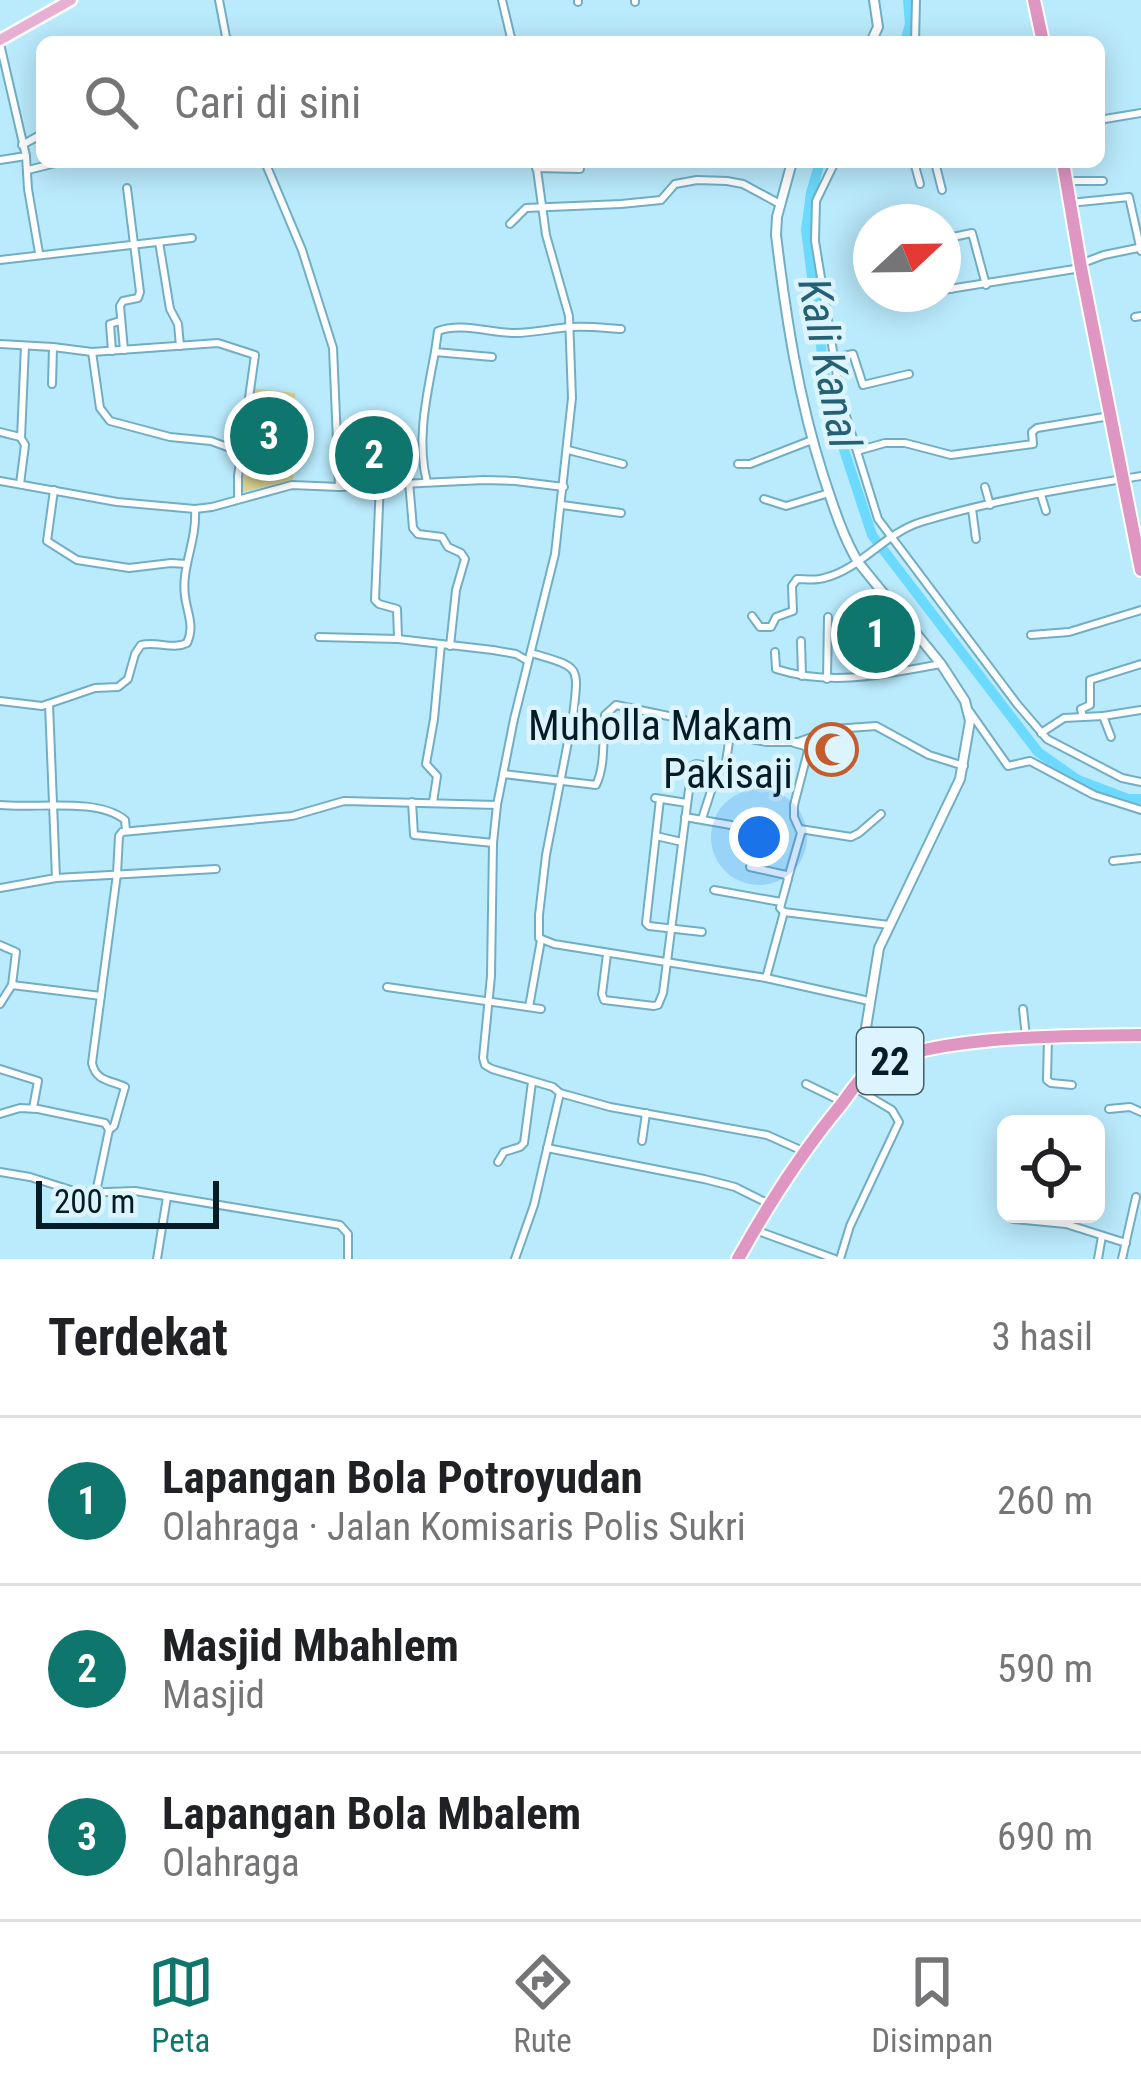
<!DOCTYPE html>
<html lang="id">
<meta charset="utf-8">
<style>
body{margin:0;font-family:"Roboto Condensed",sans-serif;background:#f6f6f6;color:#202124}
.controls{position:absolute;right:36px;bottom:36px;display:grid;overflow:hidden;border-radius:18px;box-shadow:0 6px 30px #0003}
.controls button{width:108px;height:108px;display:grid;place-items:center;padding:0;border:0;border-bottom:3px solid #e0e0e0;background:#fff;color:#202124;font:60px sans-serif}
.compass{position:absolute;left:853px;top:204px;width:108px;height:108px;border-radius:50%;background:#fff;box-shadow:0 6px 30px #0003;rotate:68deg}
.scale{position:absolute;left:36px;bottom:30px;width:183px;box-sizing:border-box;padding-left:12px;border:6px solid #031c25;border-top:0;font-size:33px;line-height:42px;white-space:nowrap;color:#031c25;-webkit-text-stroke:9px #dcf4fd;paint-order:stroke}
.you{position:absolute;left:759px;top:837px;width:42px;height:42px;margin:-30px;border:9px solid #fff;border-radius:50%;background:#1a73e8;box-shadow:0 0 0 18px #1a73e833}
.badge{display:grid;place-items:center;width:78px;height:78px;border-radius:50%;background:#0f766e;color:#fff;font-size:39px;font-weight:700}
.pin{position:absolute;translate:-50% -50%;border:6px solid #fff;box-shadow:0 3px 12px #0006}
.list{margin:0;padding:0;list-style:none}
h2{display:flex;justify-content:space-between;align-items:center;height:156px;margin:0;padding:0 48px;font-size:51px}
h2 small{font-size:39px;font-weight:400;color:#757577}
.list li{display:grid;grid-template-columns:78px 1fr auto;gap:36px;align-items:center;box-sizing:border-box;height:168px;padding:0 48px;border-top:3px solid #e0e0e0}
.list b{display:block;font-size:45px;white-space:nowrap}
.list p{margin:0;font-size:39px;white-space:nowrap;color:#757577}
.list em{font-size:39px;font-style:normal;color:#757577}
.icon{flex:none;width:66px;height:66px;fill:none;stroke:currentColor;stroke-width:2;stroke-linecap:round;stroke-linejoin:round}
.map{position:relative;flex:none;width:1141px;height:1259px;overflow:hidden}
.search{position:absolute;background:#fff;box-shadow:0 6px 30px #0003;left:36px;right:36px;top:36px;height:132px;display:flex;align-items:center;gap:30px;box-sizing:border-box;padding:0 42px;border-radius:18px;color:#757577;font-size:45px}
.sheet{height:660px;background:#fff}
nav{display:flex;justify-content:space-around;align-items:center;box-sizing:border-box;height:168px;border-top:3px solid #e0e0e0;background:#fff;font-size:33px;color:#757577}
nav a{display:grid;justify-items:center;gap:6px}
nav .on{color:#0f766e}
.map>svg:first-child{display:block}
.green{fill:#dbd492}
.lines{fill:none;stroke-linecap:round;stroke-linejoin:round}
.river{stroke:#6cd9fe;stroke-width:10}
.minor-casing{stroke:#71aec4;stroke-width:10}
.secondary-casing{stroke:#71aec4;stroke-width:12}
.primary-casing{stroke:#fff;stroke-width:15}
.trunk-casing{stroke:#fff;stroke-width:16}
.minor{stroke:#fff;stroke-width:6}
.secondary{stroke:#fff;stroke-width:8}
.primary{stroke:#e7b0d2;stroke-width:10}
.trunk{stroke:#df96c3;stroke-width:12}
.labels{text-anchor:middle;stroke-width:9;stroke-linejoin:round;paint-order:stroke}
.shield{fill:#dcf4fd;stroke:#445d66;stroke-width:3}
.shield-label{font-size:39px;font-weight:bold;fill:#031c25}
.poi-label{font-size:42px;fill:#031c25;stroke:#dcf4fd;text-anchor:end}
.water-label{font-size:45px;font-style:italic;fill:#256074;stroke:#dcf4fd}
</style>
<div class="map">
<svg width="1141" height="1259" viewBox="0 0 1141 1259">
<rect width="100%" height="100%" fill="#baebfd"/>
<!-- green -->
<g class="green">
<polygon points="251,388 295,393 293,480 238,493"/>
<polygon points="884,614 897,648 865,655 856,621"/>
</g>
<g class="lines">
<!-- river -->
<g class="river">
<polyline points="905,42 910,24 908,0"/>
<polyline points="820,162 811,193 806,230 828,401 872,535 1038,752 1078,780 1128,799 1141,799"/>
</g>
<defs>
<g id="minor">
<polyline points="219,0 227,42"/>
<polyline points="502,0 512,42"/>
<polyline points="578,0 578,2"/>
<polyline points="635,0 635,2"/>
<polyline points="915,42 916,0"/>
<polyline points="0,44 26,156 0,160"/>
<polyline points="1099,120 1141,113"/>
<polyline points="22,145 42,134"/>
<polyline points="26,156 28,189 39,253"/>
<polyline points="265,162 302,250 333,348 339,487"/>
<polyline points="835,162 816,201 815,241 841,400 878,519 1017,704 1047,739 1122,778 1141,782"/>
<polyline points="914,162 920,184"/>
<polyline points="935,162 942,190"/>
<polyline points="536,168 580,169"/>
<polyline points="28,170 60,162"/>
<polyline points="1070,181 1103,181"/>
<polyline points="1070,203 1129,197 1141,251"/>
<polyline points="510,224 526,208 621,204 661,200 675,184 697,180 727,181 743,184 780,204"/>
<polyline points="943,239 972,233 986,285"/>
<polyline points="159,242 170,309 178,324 180,346"/>
<polyline points="943,259 951,289"/>
<polyline points="0,260 192,238"/>
<polyline points="1080,264 1104,255 1138,248"/>
<polyline points="943,290 1081,268"/>
<polyline points="917,294 922,294"/>
<polyline points="1135,317 1141,316"/>
<polyline points="0,344 53,347 92,352 218,343 255,355 238,476 238,498"/>
<polyline points="124,350 120,306 123,301 138,298 140,292 127,188"/>
<polyline points="112,351 110,324 120,321"/>
<polyline points="92,352 100,408 110,421 170,437 211,441 241,452"/>
<path d="M492 357 435 352 438 331C461 322 490 333 515 333 534 333 553 328 572 327 588 326 605 328 621 329"/>
<polyline points="834,358 853,354 863,385 909,374"/>
<polyline points="52,384 53,347"/>
<polyline points="0,432 20,437"/>
<polyline points="568,450 623,464"/>
<polyline points="857,451 885,443 905,443 951,455 1033,444 1032,432 1037,428 1110,416"/>
<polyline points="738,464 750,464 812,440"/>
<polyline points="0,481 117,502 195,509 212,507 292,485 339,487 484,480 515,481 564,487"/>
<polyline points="409,482 413,528 418,534 442,537 448,547 461,553 465,559 456,590 450,646"/>
<path d="M427 482C416 441 427 394 435 352"/>
<polyline points="380,483 375,600 379,604 397,609 398,637"/>
<polyline points="20,484 25,445 21,438 25,346"/>
<polyline points="985,487 990,505"/>
<polyline points="54,490 47,541 77,560 129,568 171,563 187,564"/>
<polyline points="1041,495 1046,511"/>
<polyline points="764,499 786,506 829,493"/>
<polyline points="562,505 621,513"/>
<polyline points="972,509 976,539"/>
<path d="M752 616 760 627H771L776 617 793 611 792 586 797 579C806 579 815 581 824 578 861 569 885 533 921 522 992 500 1068 488 1141 476"/>
<polyline points="1031,635 1069,632 1141,610"/>
<polyline points="319,637 398,639 493,650 516,654 528,661"/>
<polyline points="801,641 802,676"/>
<path d="M775 652 776 669C832 687 885 674 941 664"/>
<path d="M531 653C581 668 579 664 573 716L604 723"/>
<polyline points="827,679 828,617"/>
<path d="M0 701 42 706 95 688 118 687 128 679 135 654 141 645C157 641 173 650 187 643 195 626 187 613 185 596 181 567 197 542 195 509"/>
<polyline points="49,704 56,878"/>
<polyline points="970,712 1008,766 1030,761 1094,795 1141,810"/>
<polyline points="573,716 546,855 539,915 539,938 554,944 766,978 869,1001"/>
<polyline points="1083,717 1081,709 1090,705 1090,680 1141,664"/>
<polyline points="1041,733 1064,718 1103,716"/>
<polyline points="1111,737 1103,716 1141,710"/>
<path d="M503 774 596 785C606 765 602 737 605 715L616 705 678 718 732 736 767 742H798L834 729 876 726 929 755 964 766"/>
<polyline points="655,798 687,803"/>
<polyline points="660,799 646,923 649,926 702,932"/>
<polyline points="412,802 414,835 493,843"/>
<polyline points="433,802 437,776 426,764 434,719 441,644"/>
<path d="M0 805C35 809 97 797 125 820L126 830"/>
<polyline points="685,817 731,825"/>
<polyline points="702,819 718,769"/>
<polyline points="800,829 851,837 859,833 881,814"/>
<polyline points="656,836 682,842"/>
<polyline points="1113,861 1141,858"/>
<polyline points="750,867 786,875 788,879 780,908 784,912 889,925"/>
<polyline points="788,878 801,833 794,817 794,805 808,751 805,746 794,743"/>
<polyline points="0,888 56,878 216,869"/>
<polyline points="714,890 781,902"/>
<polyline points="0,945 16,952 12,985 0,1004"/>
<polyline points="607,954 602,994 604,1000 654,1006 658,1005 663,993 692,766 696,764 725,769 730,735"/>
<polyline points="766,978 784,912"/>
<polyline points="12,985 101,996"/>
<polyline points="387,987 541,1009"/>
<polyline points="529,1007 541,940"/>
<polyline points="1023,1009 1026,1037"/>
<polyline points="1048,1037 1047,1080 1051,1083 1072,1085"/>
<polyline points="0,1069 38,1081 33,1108"/>
<polyline points="806,1084 843,1102"/>
<polyline points="560,1093 610,1107 767,1135 805,1152"/>
<polyline points="1109,1109 1130,1107 1141,1112"/>
<polyline points="0,1114 20,1108 38,1109 105,1123 109,1130 96,1192"/>
<path d="M109 1130 114 1126 125 1087C111 1080 96 1082 92 1063L117 874 119 836 122 832 292 816 344 801 497 805"/>
<polyline points="642,1141 646,1113"/>
<polyline points="547,1148 704,1179 735,1187 769,1204"/>
<polyline points="498,1162 504,1152 520,1147 524,1143 532,1082"/>
<polyline points="0,1172 30,1177 80,1193 135,1191 340,1225 348,1234 348,1259"/>
<polyline points="1013,1219 1066,1224 1126,1243"/>
<polyline points="758,1231 835,1259"/>
<polyline points="157,1259 167,1197"/>
<polyline points="515,1259 534,1205 560,1093 553,1087 492,1069 485,1065 483,1058 491,976 493,843 497,805 514,719 555,554 572,398 569,316 546,235 536,162"/>
<polyline points="840,1259 850,1226 899,1122 892,1110 855,1088"/>
<polyline points="1098,1259 1102,1236"/>
<polyline points="1122,1259 1136,1197"/>
</g>
<g id="secondary">
<polyline points="871,42 878,27 874,0"/>
<path d="M792 162 777 217 776 235C786 317 798 397 823 475 833 505 842 535 858 562L941 664 965 701 970 721 960 779 879 948 864 1040 865 1072"/>
<polyline points="865,1041 890,1061"/>
</g>
<polyline id="primary" points="0,40 71,0"/>
<g id="trunk">
<polyline points="1034,0 1043,42"/>
<polyline points="1063,162 1081,268 1141,570"/>
<path d="M738 1259C768 1205 801 1153 840 1106 849 1095 858 1079 869 1071 922 1034 1075 1036 1141 1035"/>
</g>
</defs>
<!-- minor casing -->
<use href="#minor" class="minor-casing"/>
<!-- secondary casing -->
<use href="#secondary" class="secondary-casing"/>
<!-- primary casing -->
<use href="#primary" class="primary-casing"/>
<!-- trunk casing -->
<use href="#trunk" class="trunk-casing"/>
<!-- minor -->
<use href="#minor" class="minor"/>
<!-- secondary -->
<use href="#secondary" class="secondary"/>
<!-- primary -->
<use href="#primary" class="primary"/>
<!-- trunk -->
<use href="#trunk" class="trunk"/>
</g>
<!-- icons -->
<defs>
<symbol id="mosque-ring" viewBox="-11 -11 22 22"><circle r="9.5" fill="#dcf4fd" stroke="#c35d2e" stroke-width="1.5"/><path d="M3.5-4.9A6 6 0 1 0 3.5 4.9A5 5 0 1 1 3.5-4.9Z" fill="#c35d2e"/></symbol>
</defs>
<g fill-rule="evenodd">
<use href="#mosque-ring" x="802" y="720" width="59" height="59"/>
</g>
<g class="labels">
<!-- shield labels -->
<rect class="shield" x="857" y="1028" width="66" height="66" rx="9"/>
<g class="shield-label">
<text x="890" y="1075">22</text>
</g>
<!-- poi labels -->
<g class="poi-label">
<text x="793" y="740">Muholla Makam<tspan x="793" dy="48">Pakisaji</tspan></text>
</g>
<!-- water labels -->
<g class="water-label">
<text transform="translate(830 363) rotate(79)" y="16">Kali Kanal</text>
</g>
</g>
</svg>
<div class="controls">
<button><svg class="icon" aria-label="locate" viewBox="0 0 24 24"><circle cx="12" cy="12" r="6"/><path d="M12 2v4M12 18v4M2 12h4M18 12h4"/></svg></button>
</div>
<svg class="compass" viewBox="-18 -18 36 36"><path d="M0-13l5 13h-10z" fill="#e53935"/><path d="M0 13l5-13h-10z" fill="#757577"/></svg>
<div class="scale">200 m</div>
<div class="you"></div>
<div class="pin badge" style="left:876px;top:634px">1</div>
<div class="pin badge" style="left:374px;top:455px">2</div>
<div class="pin badge" style="left:269px;top:436px">3</div>
<div class="search"><svg class="icon" aria-label="search" viewBox="0 0 24 24"><circle cx="10" cy="10" r="6"/><path d="M15 15l6 6"/></svg>Cari di sini</div>
</div>
<section class="sheet">
<h2>Terdekat<small>3 hasil</small></h2>
<ul class="list">
<li><span class="badge">1</span><div><b>Lapangan Bola Potroyudan</b><p>Olahraga · Jalan Komisaris Polis Sukri</p></div><em>260 m</em></li>
<li><span class="badge">2</span><div><b>Masjid Mbahlem</b><p>Masjid</p></div><em>590 m</em></li>
<li><span class="badge">3</span><div><b>Lapangan Bola Mbalem</b><p>Olahraga</p></div><em>690 m</em></li>
</ul>
</section>
<nav>
<a class="on"><svg class="icon" aria-label="map" viewBox="0 0 24 24"><path d="M3 6l6-2 6 2 6-2v14l-6 2-6-2-6 2zM9 4v14M15 6v14"/></svg>Peta</a>
<a><svg class="icon" aria-label="directions" viewBox="0 0 24 24"><path d="M12 3l9 9-9 9-9-9zM9 14v-3h6M13 9l2 2-2 2"/></svg>Rute</a>
<a><svg class="icon" aria-label="saved" viewBox="0 0 24 24"><path d="M7 4h10v16l-5-4-5 4z"/></svg>Disimpan</a>
</nav>
